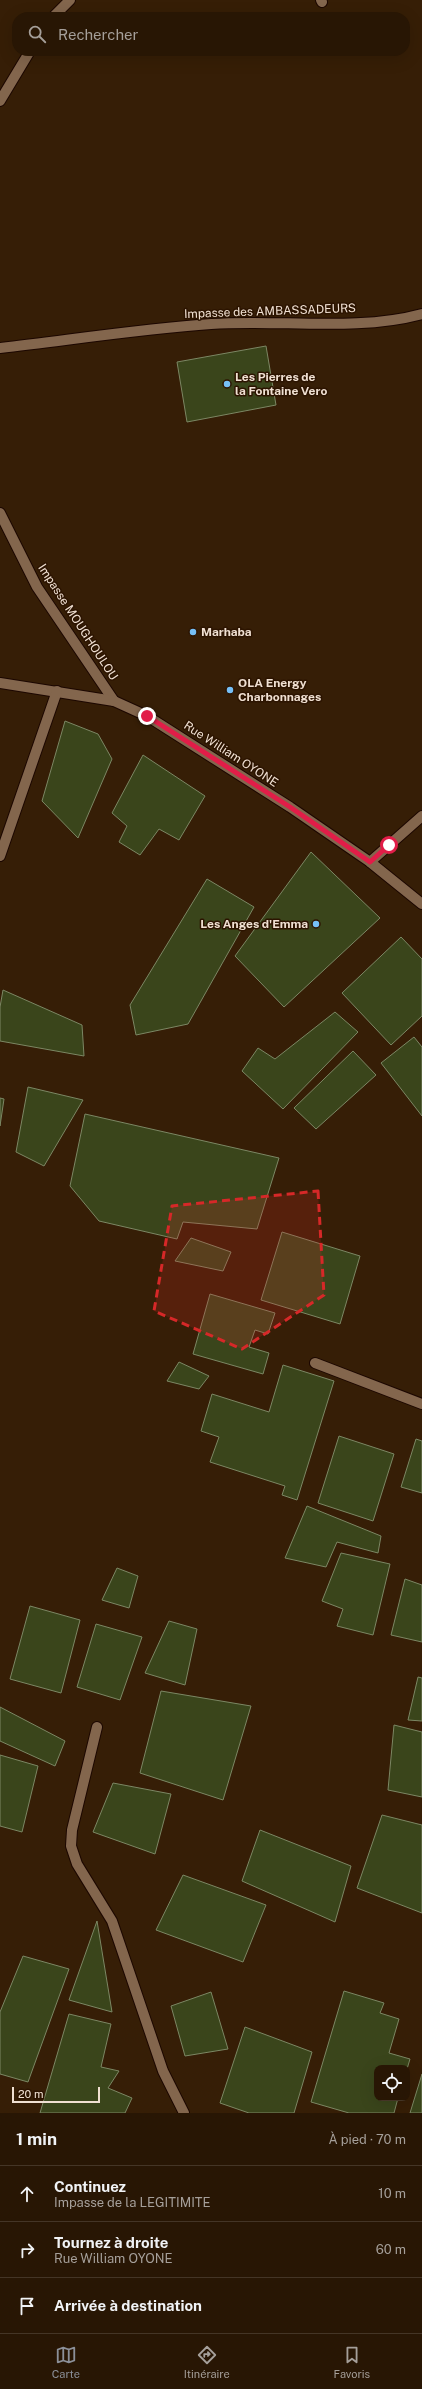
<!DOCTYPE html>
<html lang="fr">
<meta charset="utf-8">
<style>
body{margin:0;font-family:"Public Sans",sans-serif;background:#301f0e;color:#f1f3f6}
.controls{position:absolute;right:12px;bottom:12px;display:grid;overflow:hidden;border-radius:8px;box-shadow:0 4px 16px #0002}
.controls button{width:36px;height:36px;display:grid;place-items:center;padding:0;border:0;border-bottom:1px solid #443526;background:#281604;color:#f1f3f6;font:20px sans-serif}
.scale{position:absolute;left:12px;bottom:10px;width:88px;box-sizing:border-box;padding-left:4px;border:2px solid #f0e0d2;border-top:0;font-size:11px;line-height:14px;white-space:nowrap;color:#f0e0d2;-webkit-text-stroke:3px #2c1400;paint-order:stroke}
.stop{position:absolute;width:12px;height:12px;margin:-9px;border:3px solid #e11d48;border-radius:50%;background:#fff}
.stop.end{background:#e11d48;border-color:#fff;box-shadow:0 1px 4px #0008}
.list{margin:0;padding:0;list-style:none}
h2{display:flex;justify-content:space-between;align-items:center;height:52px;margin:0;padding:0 16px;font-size:17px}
h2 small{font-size:13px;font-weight:400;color:#a59f9a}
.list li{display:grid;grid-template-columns:26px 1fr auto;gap:12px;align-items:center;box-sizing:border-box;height:56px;padding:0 16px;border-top:1px solid #443526}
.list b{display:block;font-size:15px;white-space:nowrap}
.list p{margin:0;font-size:13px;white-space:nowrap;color:#a59f9a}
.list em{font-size:13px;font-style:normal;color:#a59f9a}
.icon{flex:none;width:22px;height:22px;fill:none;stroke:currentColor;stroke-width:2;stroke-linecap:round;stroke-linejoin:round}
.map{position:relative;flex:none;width:422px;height:2113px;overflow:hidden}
.search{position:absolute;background:#281604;box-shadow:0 4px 16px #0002;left:12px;right:12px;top:12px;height:44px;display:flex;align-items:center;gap:10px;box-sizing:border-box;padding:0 14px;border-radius:16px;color:#a59f9a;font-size:15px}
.sheet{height:220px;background:#281604}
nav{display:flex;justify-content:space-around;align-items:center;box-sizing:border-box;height:56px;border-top:1px solid #443526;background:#281604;font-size:11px;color:#a59f9a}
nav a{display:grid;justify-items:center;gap:2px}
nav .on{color:#8c9099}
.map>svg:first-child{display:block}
.building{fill:#3a451b;stroke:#7c8764}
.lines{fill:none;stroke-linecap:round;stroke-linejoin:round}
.minor-casing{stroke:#1c0700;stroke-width:12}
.minor{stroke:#83664d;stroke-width:10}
.route{stroke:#e11d48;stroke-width:5}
.marked{fill:#d62828;fill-opacity:0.2;stroke:#d62828;stroke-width:3;stroke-dasharray:8 5;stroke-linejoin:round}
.poi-dot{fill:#76c0f7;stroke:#2c1400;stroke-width:1.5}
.labels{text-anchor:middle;stroke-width:3;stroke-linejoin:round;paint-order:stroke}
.street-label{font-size:12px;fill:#f0e0d2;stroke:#2c1400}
.poi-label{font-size:12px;font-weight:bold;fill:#f0e0d2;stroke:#2c1400;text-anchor:start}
</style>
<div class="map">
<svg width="422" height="2113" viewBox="0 0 422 2113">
<rect width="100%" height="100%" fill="#361e06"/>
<!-- building -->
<g class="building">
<polygon points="266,346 276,405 187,422 177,362"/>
<polygon points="65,721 98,734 112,759 78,838 42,801"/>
<polygon points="143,755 205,796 179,840 159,829 140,855 119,842 127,826 112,813"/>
<polygon points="311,852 380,918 284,1007 235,956"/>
<polygon points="207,879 254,907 188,1024 136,1035 130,1005"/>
<polygon points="401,937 422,959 422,1016 391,1045 342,993"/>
<polygon points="3,990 82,1025 84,1056 0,1041 0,1007"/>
<polygon points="335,1012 358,1032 283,1109 242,1071 258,1048 275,1059"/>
<polygon points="414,1037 422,1047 422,1116 381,1063"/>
<polygon points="353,1051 376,1075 316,1129 294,1108"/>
<polygon points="28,1087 83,1100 44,1166 16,1152"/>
<polygon points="0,1098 4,1099 0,1126"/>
<polygon points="85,1114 279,1158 257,1229 183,1222 177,1239 99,1221 70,1186"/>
<polygon points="282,1232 360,1256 340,1324 261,1300"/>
<polygon points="191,1238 231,1252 223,1271 175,1261"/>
<polygon points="210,1294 275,1313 268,1334 255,1330 249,1347 269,1353 263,1374 193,1354"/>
<polygon points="179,1362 209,1376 199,1389 167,1381"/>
<polygon points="283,1365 334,1381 297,1500 282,1495 285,1486 210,1462 219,1437 201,1431 212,1394 269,1412"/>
<polygon points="339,1436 394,1454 373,1521 318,1503"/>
<polygon points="416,1439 422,1441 422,1493 401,1487"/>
<polygon points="307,1506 381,1536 378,1553 337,1542 326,1567 285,1558"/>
<polygon points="341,1553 390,1564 373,1635 337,1626 343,1609 322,1601"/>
<polygon points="117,1568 138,1576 129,1608 102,1600"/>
<polygon points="405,1579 422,1585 422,1642 391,1635"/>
<polygon points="30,1606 80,1620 61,1693 10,1679"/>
<polygon points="169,1621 197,1629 185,1685 145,1673"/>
<polygon points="96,1624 142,1637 120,1700 77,1687"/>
<polygon points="418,1677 422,1678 422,1721 408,1720"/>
<polygon points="161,1691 251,1706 223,1800 140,1773"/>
<polygon points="0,1707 65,1741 55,1766 0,1741"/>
<polygon points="394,1725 422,1732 422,1797 388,1790"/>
<polygon points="0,1755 38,1766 22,1832 0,1826"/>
<polygon points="113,1783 171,1794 155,1854 93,1832"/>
<polygon points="382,1815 422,1825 422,1913 357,1888"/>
<polygon points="260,1830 351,1866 335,1922 242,1881"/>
<polygon points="183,1875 266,1905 243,1962 156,1930"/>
<polygon points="97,1921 112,2012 69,2000"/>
<polygon points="23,1956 69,1969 28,2082 0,2074 0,2012"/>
<polygon points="344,1991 384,2003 380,2013 399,2019 389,2053 410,2059 407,2069 377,2068 377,2098 398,2098 394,2113 349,2113 311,2102"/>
<polygon points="211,1992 228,2049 185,2056 171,2006"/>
<polygon points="69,2014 111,2024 101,2067 119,2071 108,2088 132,2098 125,2113 40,2113"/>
<polygon points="245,2027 312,2052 294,2113 249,2113 220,2103"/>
<polygon points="422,2074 422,2113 410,2113"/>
</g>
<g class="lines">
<defs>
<g id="minor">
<polyline points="321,0 322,2"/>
<polyline points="53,17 70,0"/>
<polyline points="0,101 30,51"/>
<path d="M0 348C70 340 140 329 211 324 279 319 356 332 422 314"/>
<polyline points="0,513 37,587 114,701"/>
<polyline points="0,683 114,701 147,716 290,807 370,862 422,904"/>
<polyline points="0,856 57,691"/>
<polyline points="370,862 422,816"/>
<polyline points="315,1363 422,1404"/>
<polyline points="97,1727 72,1830 71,1846 77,1864 112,1921 163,2071 184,2113"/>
</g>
</defs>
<!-- minor casing -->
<use href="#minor" class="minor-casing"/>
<!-- minor -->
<use href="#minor" class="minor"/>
</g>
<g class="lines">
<!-- route -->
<polyline class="route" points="147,716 290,807 370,862 389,845"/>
</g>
<!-- marked area -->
<path class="marked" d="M318 1191 324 1295 242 1349 154 1311 172 1206Z"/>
<!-- markers -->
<g class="poi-dot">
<circle cx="227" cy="384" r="4"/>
<circle cx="193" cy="632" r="4"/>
<circle cx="230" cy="690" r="4"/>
<circle cx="316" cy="924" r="4"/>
</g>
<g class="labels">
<!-- street labels -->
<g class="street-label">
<text transform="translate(270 311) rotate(-2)" y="4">Impasse des AMBASSADEURS</text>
<text transform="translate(78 622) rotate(57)" y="4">Impasse MOUGHOULOU</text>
<text transform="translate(231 754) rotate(33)" y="4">Rue William OYONE</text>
</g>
<!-- poi labels -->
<g class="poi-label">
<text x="235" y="381">Les Pierres de<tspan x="235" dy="14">la Fontaine Vero</tspan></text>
<text x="201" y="636">Marhaba</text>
<text x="238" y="687">OLA Energy<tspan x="238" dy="14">Charbonnages</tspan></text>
<text x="308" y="928" text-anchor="end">Les Anges d'Emma</text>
</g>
</g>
</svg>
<div class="controls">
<button><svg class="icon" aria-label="locate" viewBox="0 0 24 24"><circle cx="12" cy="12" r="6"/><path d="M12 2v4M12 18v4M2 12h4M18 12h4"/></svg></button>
</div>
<div class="scale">20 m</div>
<div class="stop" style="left:389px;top:845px"></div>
<div class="stop end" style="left:147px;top:716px"></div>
<div class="search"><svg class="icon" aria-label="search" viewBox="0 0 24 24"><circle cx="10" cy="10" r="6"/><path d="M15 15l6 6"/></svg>Rechercher</div>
</div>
<section class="sheet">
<h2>1 min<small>À pied · 70 m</small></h2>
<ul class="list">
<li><svg class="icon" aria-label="ahead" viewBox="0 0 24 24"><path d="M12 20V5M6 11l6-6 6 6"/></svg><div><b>Continuez</b><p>Impasse de la LEGITIMITE</p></div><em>10 m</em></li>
<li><svg class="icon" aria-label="right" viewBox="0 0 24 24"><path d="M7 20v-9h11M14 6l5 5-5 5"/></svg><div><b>Tournez à droite</b><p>Rue William OYONE</p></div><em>60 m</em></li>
<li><svg class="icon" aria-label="arrive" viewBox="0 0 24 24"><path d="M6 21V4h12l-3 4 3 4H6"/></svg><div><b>Arrivée à destination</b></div></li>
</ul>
</section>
<nav>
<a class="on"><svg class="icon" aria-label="map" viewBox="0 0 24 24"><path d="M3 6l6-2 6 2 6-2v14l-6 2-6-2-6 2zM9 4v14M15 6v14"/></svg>Carte</a>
<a><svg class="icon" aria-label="directions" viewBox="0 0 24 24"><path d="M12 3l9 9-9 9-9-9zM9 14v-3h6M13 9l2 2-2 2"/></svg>Itinéraire</a>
<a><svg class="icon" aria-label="saved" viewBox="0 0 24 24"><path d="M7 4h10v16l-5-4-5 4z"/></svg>Favoris</a>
</nav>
